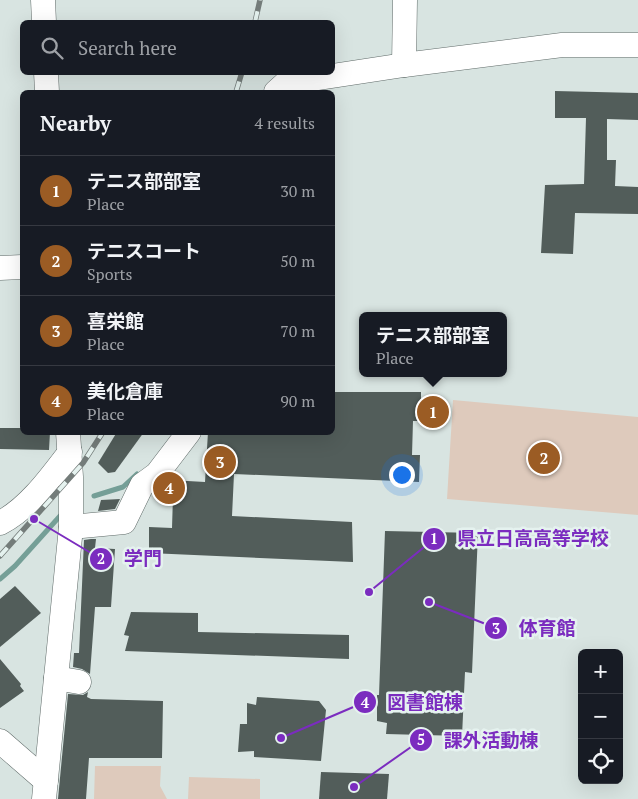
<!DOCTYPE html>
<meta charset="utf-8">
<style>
body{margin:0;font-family:"PT Serif","Noto Sans JP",serif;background:#20242c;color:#f1f3f6}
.controls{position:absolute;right:15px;bottom:15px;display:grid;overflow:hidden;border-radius:8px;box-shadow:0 5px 20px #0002}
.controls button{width:45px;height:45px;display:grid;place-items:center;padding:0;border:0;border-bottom:1px solid #363941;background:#171b24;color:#f1f3f6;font:25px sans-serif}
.you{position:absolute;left:401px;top:474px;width:18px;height:18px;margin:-12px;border:4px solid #fff;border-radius:50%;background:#1a73e8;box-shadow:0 0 0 8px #1a73e833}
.badge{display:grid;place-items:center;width:32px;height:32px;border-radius:50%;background:#9b5c24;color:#fff;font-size:16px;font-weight:700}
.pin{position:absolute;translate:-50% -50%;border:2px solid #fff;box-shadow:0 1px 5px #0006}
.popup{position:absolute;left:359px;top:312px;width:148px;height:65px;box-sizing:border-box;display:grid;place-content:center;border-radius:8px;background:#171b24;filter:drop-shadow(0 1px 4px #0005);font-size:16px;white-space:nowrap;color:#9ea1a6}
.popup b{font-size:19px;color:#f1f3f6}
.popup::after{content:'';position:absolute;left:50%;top:100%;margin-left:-10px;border:10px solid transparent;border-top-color:#171b24}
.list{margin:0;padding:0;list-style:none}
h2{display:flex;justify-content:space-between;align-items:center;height:65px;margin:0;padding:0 20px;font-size:21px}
h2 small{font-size:16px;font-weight:400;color:#9ea1a6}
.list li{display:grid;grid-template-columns:32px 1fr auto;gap:15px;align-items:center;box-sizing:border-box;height:70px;padding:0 20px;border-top:1px solid #363941}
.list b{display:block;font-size:19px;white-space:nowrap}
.list p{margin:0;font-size:16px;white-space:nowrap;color:#9ea1a6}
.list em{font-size:16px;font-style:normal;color:#9ea1a6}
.icon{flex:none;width:28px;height:28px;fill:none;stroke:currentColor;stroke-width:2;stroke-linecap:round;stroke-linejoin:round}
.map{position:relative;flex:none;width:638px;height:799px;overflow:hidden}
.search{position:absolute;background:#171b24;box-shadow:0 5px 20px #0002;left:20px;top:20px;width:315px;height:55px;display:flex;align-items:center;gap:12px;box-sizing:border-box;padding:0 18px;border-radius:8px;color:#9ea1a6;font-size:19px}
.panel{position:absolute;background:#171b24;box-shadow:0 5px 20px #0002;left:20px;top:90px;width:315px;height:345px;border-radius:8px}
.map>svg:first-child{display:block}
.green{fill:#decabc}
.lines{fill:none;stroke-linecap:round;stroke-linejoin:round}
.stream{stroke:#759f97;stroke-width:5}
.building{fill:#525d5a}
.minor-casing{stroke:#606b69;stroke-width:25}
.minor{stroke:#fff;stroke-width:24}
.rail-casing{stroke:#747c7a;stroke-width:5.5}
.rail{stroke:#e5f2ef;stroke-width:4;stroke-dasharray:11;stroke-linecap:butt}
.leader{fill:none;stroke:#7b2cbf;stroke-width:2}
.callout-dot{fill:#7b2cbf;stroke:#e5f2ef;stroke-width:2}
.mark-label{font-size:15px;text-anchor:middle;font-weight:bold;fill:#fff}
.callout-label{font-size:19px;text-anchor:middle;font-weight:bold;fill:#7b2cbf;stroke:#e5f2ef;stroke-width:5;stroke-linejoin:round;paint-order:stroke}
</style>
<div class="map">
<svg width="638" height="799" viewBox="0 0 638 799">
<rect width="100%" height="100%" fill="#d8e4e1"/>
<!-- green -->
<g class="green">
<polygon points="453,400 638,417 638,515 447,499"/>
<polygon points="95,766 161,766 160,786 167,799 94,799"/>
<polygon points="189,777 260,779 260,799 188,799"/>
</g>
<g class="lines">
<!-- stream -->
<g class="stream">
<polyline points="94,496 123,487 137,474"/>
<polyline points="0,579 15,566 60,516"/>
</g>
</g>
<!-- building -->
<g class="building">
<polygon points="555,91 638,93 638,120 607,119 607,160 616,160 615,186 638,187 638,214 575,213 573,254 541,253 545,185 584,184 586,118 555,118"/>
<polygon points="332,392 421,392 421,404 439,404 439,421 413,421 412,455 420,455 419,482 234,474 232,516 352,522 353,562 149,553 149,527 172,528 173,496 159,496 159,490 170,480 205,482 208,432 332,432"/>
<polygon points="0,428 22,428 22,432 50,432 49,450 0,449"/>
<polygon points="117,432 144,432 115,472 108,473 98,463"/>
<polygon points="120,499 115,509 98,511 101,500"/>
<polygon points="385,531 478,533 472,673 465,672 462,736 386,734 387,723 377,721 377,695 379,695"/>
<polygon points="91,539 96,539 95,548 115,549 111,607 95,607 90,674 82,669 73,667 74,653 79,653 84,540"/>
<polygon points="15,586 41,613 0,647 0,599"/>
<polygon points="131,612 198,613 198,632 349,635 349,659 125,651 129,636 124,635"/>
<polygon points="0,659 21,684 20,686 24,691 0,708"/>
<polygon points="88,692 87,697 91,699 163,701 162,758 89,758 86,799 58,799 68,694 83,695"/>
<polygon points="257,697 319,701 326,710 321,761 254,757 254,751 238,752 240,724 247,724 247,703 256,705"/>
<polygon points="321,772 389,774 387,799 319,799"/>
</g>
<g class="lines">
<defs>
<g id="minor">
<polyline points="43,0 44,22"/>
<polyline points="404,65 405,0"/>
<polyline points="46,72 47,92"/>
<polyline points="276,92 286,83 404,65 562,45 638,45"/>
<polyline points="0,268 22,267"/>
<path d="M0 523C28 509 51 477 70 452"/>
<polyline points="71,527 124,522 142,485 157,474 189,432"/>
<polyline points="56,678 79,682"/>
<polyline points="0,741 46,781"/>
<polyline points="44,799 71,527 71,477 68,432"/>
</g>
</defs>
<!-- minor casing -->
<use href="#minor" class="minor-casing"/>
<!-- minor -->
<use href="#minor" class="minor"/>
<defs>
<g id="rail">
<polyline points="255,22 260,0"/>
<polyline points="236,92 242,72"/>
<polyline points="0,556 83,463 103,432"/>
</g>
</defs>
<!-- rail casing -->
<use href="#rail" class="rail-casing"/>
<!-- rail -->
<use href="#rail" class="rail"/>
</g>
<!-- callouts -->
<path class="leader" d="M369 592L434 539M34 519L101 559M429 602L496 628M281 738L365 702M354 787L421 740"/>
<g class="callout-dot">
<circle cx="369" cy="592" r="5"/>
<circle cx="34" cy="519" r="5"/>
<circle cx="429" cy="602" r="5"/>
<circle cx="281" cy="738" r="5"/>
<circle cx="354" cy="787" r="5"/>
<circle cx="434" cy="539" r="12"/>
<circle cx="101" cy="559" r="12"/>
<circle cx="496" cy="628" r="12"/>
<circle cx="365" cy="702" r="12"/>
<circle cx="421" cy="740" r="12"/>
</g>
<g class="mark-label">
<text x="434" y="544">1</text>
<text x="101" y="564">2</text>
<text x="496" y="634">3</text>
<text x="365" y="708">4</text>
<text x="421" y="745">5</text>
</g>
<g class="callout-label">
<text x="533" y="545">県立日高高等学校</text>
<text x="143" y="565">学門</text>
<text x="547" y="635">体育館</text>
<text x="425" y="709">図書館棟</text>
<text x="491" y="747">課外活動棟</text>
</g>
</svg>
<div class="controls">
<button>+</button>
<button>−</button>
<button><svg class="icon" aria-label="locate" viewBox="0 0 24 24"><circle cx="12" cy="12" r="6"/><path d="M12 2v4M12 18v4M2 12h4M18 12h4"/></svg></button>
</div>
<div class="you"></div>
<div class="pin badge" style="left:433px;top:412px">1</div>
<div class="popup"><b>テニス部部室</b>Place</div>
<div class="pin badge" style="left:544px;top:458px">2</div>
<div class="pin badge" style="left:220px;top:462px">3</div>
<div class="pin badge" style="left:169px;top:488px">4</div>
<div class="search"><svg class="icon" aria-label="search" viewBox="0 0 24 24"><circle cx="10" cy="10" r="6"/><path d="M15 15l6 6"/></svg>Search here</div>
<section class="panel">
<h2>Nearby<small>4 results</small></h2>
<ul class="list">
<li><span class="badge">1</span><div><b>テニス部部室</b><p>Place</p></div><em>30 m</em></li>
<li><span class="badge">2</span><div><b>テニスコート</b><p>Sports</p></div><em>50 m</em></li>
<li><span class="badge">3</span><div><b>喜栄館</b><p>Place</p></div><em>70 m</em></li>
<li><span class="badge">4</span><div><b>美化倉庫</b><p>Place</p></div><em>90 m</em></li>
</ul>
</section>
</div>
